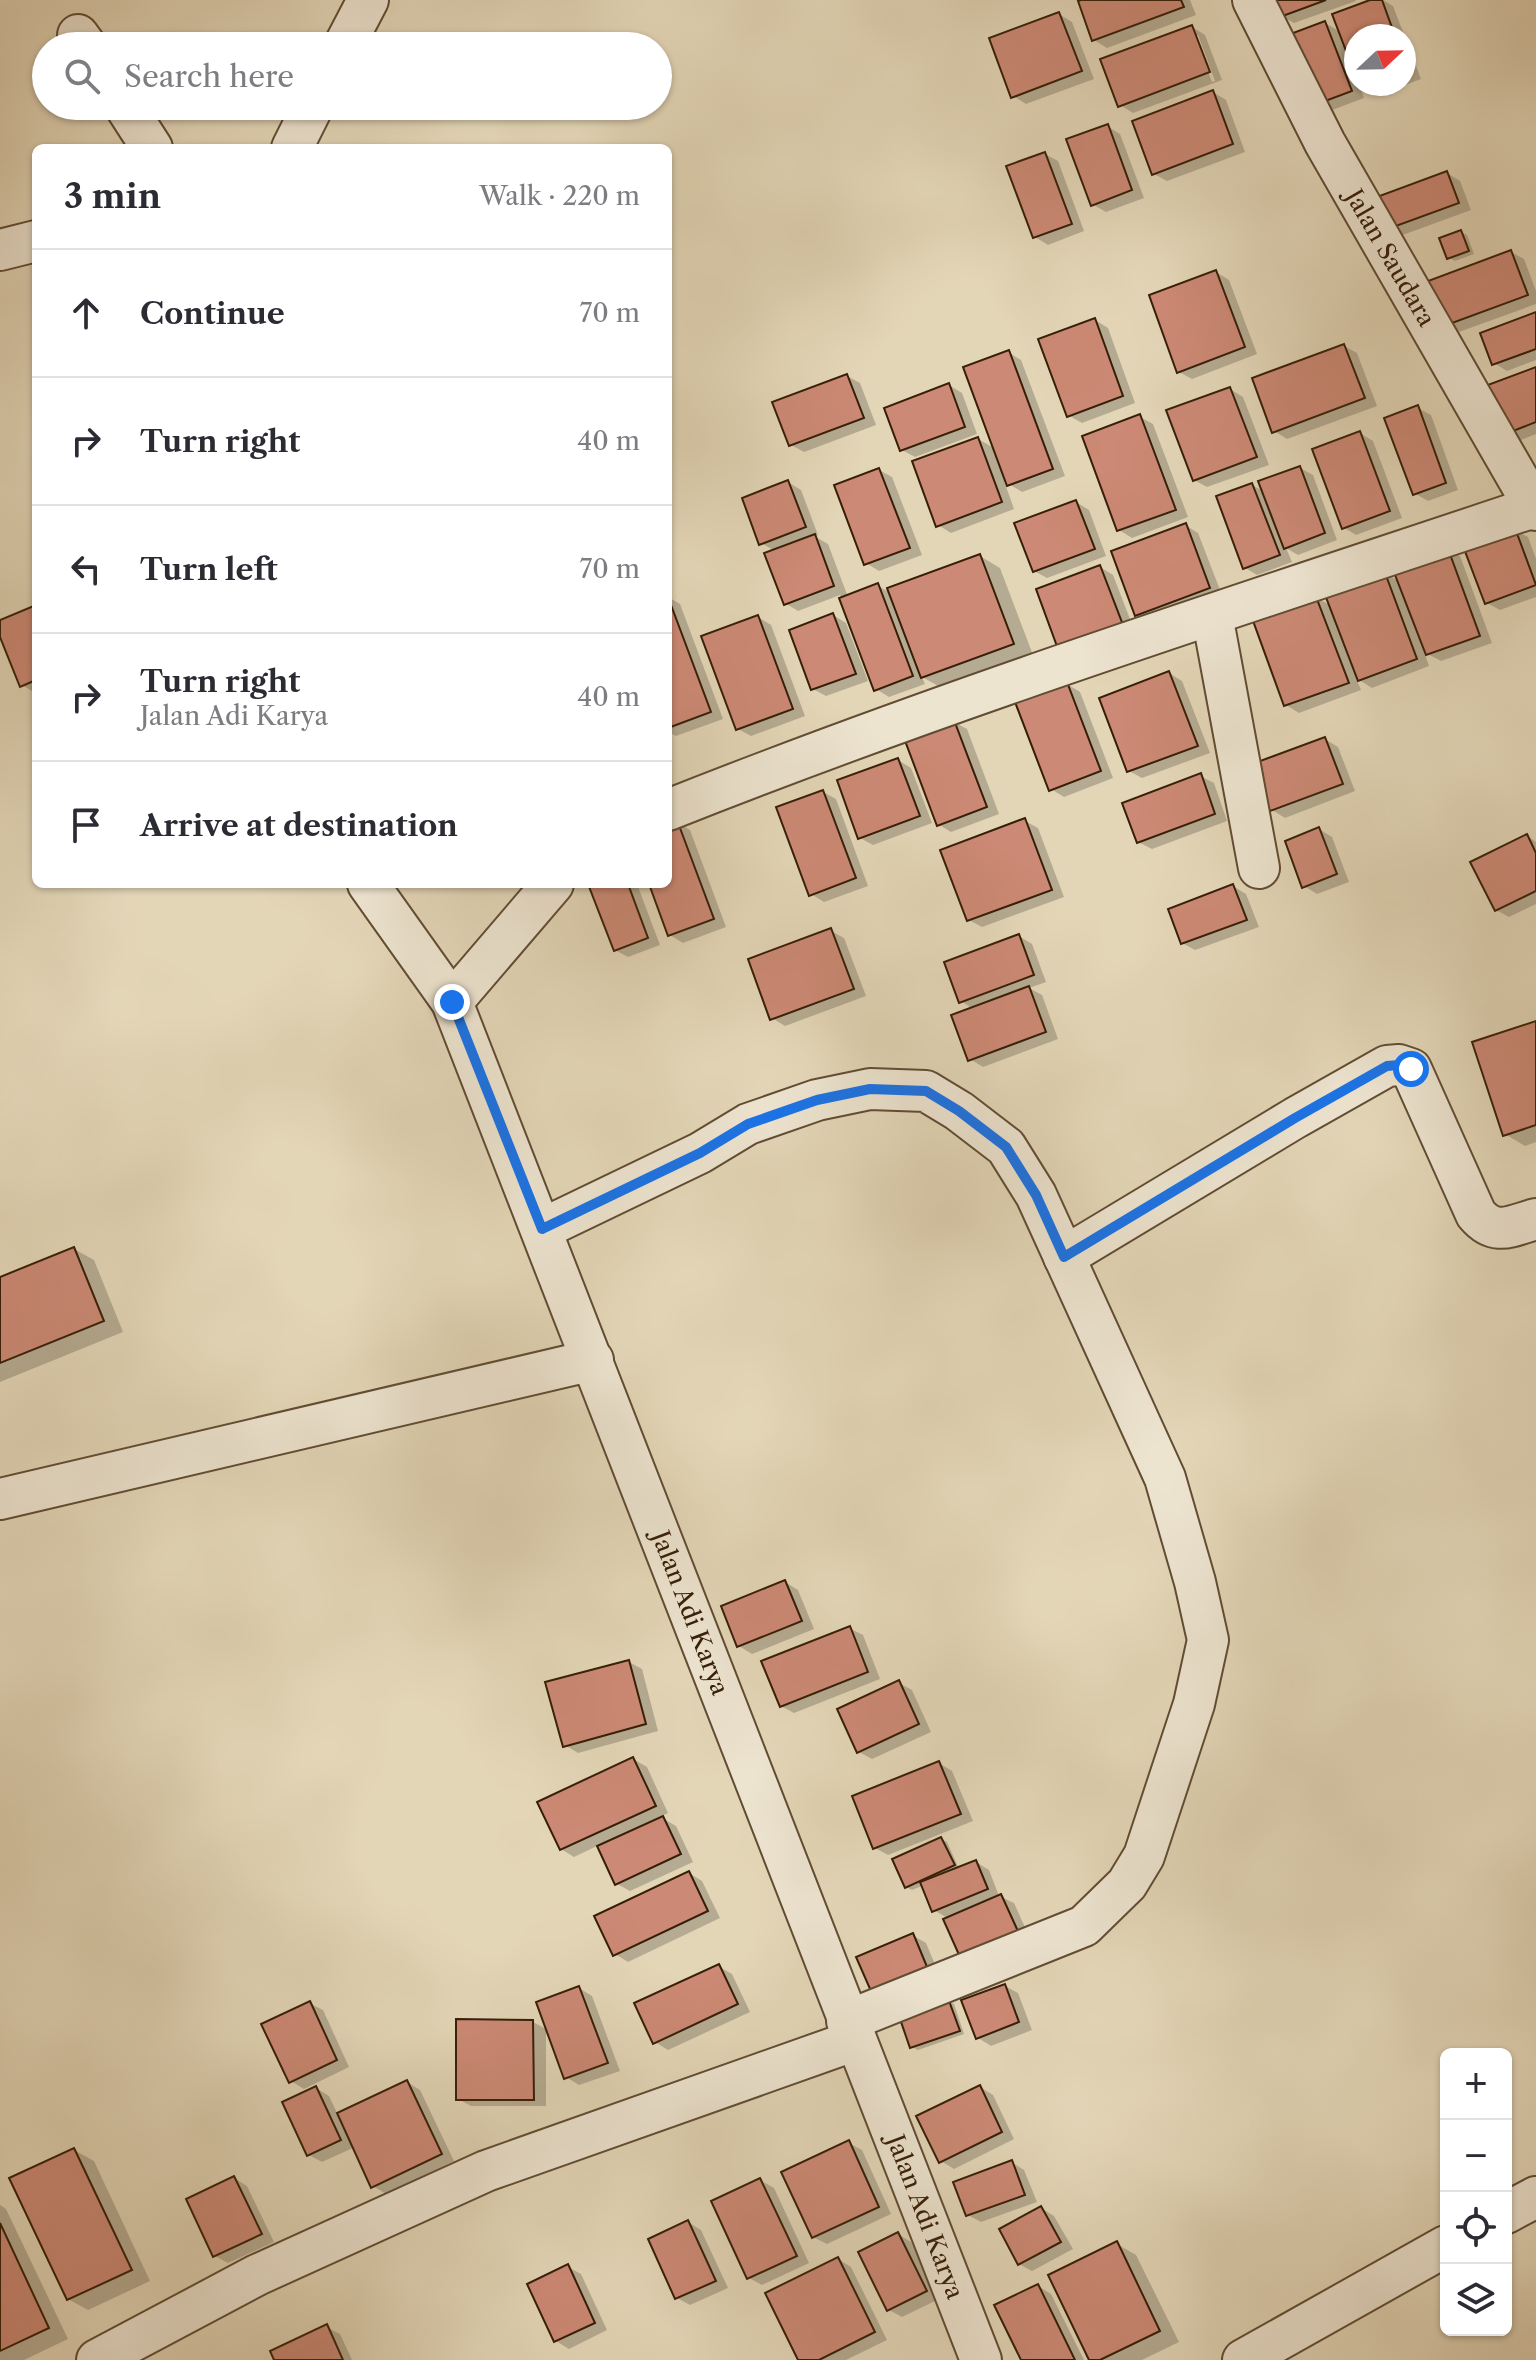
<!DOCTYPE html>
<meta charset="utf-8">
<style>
body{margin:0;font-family:"Libre Caslon Text",serif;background:#f7f7f7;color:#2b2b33}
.controls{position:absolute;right:24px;bottom:24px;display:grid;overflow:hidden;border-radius:12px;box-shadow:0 2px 6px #0004}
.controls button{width:72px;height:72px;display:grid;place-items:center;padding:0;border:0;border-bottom:2px solid #e1e1e2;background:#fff;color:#2b2b33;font:40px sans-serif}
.compass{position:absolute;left:1344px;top:24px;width:72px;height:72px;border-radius:50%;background:#fff;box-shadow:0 2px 6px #0004;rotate:68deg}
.stop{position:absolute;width:24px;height:24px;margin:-18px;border:6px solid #1a73e8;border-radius:50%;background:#fff}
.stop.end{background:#1a73e8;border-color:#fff;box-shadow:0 2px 8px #0008}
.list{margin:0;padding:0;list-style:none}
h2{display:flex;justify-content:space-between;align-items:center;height:104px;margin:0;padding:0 32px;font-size:34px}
h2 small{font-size:26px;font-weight:400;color:#7c7c81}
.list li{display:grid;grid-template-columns:52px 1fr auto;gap:24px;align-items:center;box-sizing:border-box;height:128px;padding:0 32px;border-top:2px solid #e1e1e2}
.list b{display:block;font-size:30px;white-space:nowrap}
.list p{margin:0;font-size:26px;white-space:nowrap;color:#7c7c81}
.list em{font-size:26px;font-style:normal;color:#7c7c81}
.icon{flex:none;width:44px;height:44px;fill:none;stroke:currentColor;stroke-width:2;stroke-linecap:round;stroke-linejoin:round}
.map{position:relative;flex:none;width:1536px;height:2360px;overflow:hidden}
.search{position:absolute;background:#fff;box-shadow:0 2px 6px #0004;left:32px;top:32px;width:640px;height:88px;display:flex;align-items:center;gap:20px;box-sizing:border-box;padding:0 28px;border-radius:44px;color:#7c7c81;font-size:30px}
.panel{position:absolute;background:#fff;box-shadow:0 2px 6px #0004;left:32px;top:144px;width:640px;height:744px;border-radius:12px}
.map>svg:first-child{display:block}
.shadow{fill:#0003;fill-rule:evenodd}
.building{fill:#cc8975;stroke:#361e07;stroke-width:2}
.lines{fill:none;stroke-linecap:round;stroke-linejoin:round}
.minor-casing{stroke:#614c33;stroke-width:44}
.minor{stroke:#ede4d0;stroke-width:40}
.route{stroke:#1a73e8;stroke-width:10}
.labels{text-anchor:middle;stroke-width:7;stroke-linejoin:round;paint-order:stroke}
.street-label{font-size:24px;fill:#361e07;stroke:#ede4d0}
</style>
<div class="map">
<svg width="1536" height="2360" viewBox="0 0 1536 2360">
<rect width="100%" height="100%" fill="#e3d6b7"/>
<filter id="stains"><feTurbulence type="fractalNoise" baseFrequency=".0025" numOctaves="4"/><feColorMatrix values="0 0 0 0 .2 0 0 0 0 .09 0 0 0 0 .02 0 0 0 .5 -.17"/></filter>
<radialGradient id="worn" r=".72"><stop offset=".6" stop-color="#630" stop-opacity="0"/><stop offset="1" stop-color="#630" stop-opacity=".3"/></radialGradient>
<!-- shadow -->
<g class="shadow">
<polygon points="1087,0 1190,0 1196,15 1107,48 1094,40"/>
<polygon points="1275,0 1355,0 1356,1 1294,23 1281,16"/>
<path d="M1365 0H1383L1393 6 1421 79 1376 96 1360 87 1364 98 1327 112 1313 105 1325 23 1341 32 1369 2ZM1356 36H1404V84H1356Z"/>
<polygon points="1059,14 1072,22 1094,79 1026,104 1013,96"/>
<path d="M1192 27 1205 35 1222 80 1133 113 1120 105ZM1194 35H1198L1215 81 1212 82Z"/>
<polygon points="1213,92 1226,100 1245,152 1167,181 1154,174"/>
<polygon points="1107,126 1120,134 1144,198 1106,212 1092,204"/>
<polygon points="1045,154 1058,161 1084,231 1048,245 1035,237"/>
<polygon points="1447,173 1460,181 1471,210 1400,236 1387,229"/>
<polygon points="1461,232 1467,235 1474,254 1455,261 1449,258"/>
<polygon points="1511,252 1524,259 1536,291 1536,304 1459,332 1446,324"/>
<polygon points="1216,272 1229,280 1257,354 1192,379 1179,372"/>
<polygon points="1536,314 1536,360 1507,371 1494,363"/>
<polygon points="1095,320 1108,328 1135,403 1082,423 1068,415"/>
<polygon points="1344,346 1357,353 1377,406 1287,439 1274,431"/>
<polygon points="1008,352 1021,360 1065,476 1022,492 1004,481 1014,509 951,533 938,525 978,439 996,449"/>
<polygon points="1536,369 1536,434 1518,441 1505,433"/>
<polygon points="847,376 860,383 876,425 804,452 791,445"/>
<polygon points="949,385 962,393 977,434 915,457 902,450"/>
<polygon points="1230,389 1243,397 1269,465 1207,487 1194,480"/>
<polygon points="1418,408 1431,415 1458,490 1428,501 1414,493"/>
<polygon points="1140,417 1153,424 1188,517 1132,538 1119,530"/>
<polygon points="1360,433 1373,441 1402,518 1356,535 1343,527"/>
<polygon points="1300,468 1313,475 1337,540 1298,555 1286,548 1292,562 1257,575 1244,567 1252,485 1265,492"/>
<polygon points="879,470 892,477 922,555 879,571 866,563"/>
<polygon points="788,482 801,490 818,535 814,536 828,544 848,597 878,586 891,593 980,556 1000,568 1033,655 942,688 922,677 925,684 889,697 876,689 840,595 798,611 785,603 775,551 761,543"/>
<polygon points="1076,502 1089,510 1106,556 1047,578 1034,571"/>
<polygon points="1185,525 1198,533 1222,595 1150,622 1137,614"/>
<polygon points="1515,530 1528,537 1536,559 1536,597 1500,610 1487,603"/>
<polygon points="1446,549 1460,556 1492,643 1441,661 1424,652 1429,666 1372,688 1356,678 1361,690 1299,713 1286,705 1315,597 1332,606 1384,572 1400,582"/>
<polygon points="1100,567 1113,575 1135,632 1060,648"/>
<polygon points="668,597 680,604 723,719 676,736 668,732"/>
<polygon points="36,607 36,692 35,693 22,685 0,631 0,622"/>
<polygon points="833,615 846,623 868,681 826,696 813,689"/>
<polygon points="758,617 771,625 805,716 751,736 738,729"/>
<polygon points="1169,673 1182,681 1210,753 1142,778 1129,771"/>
<polygon points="1067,684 1080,692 1113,778 1064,797 1051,789"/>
<polygon points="954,722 967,729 999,814 951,832 938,824"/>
<polygon points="1325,739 1338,747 1355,791 1285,818 1272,810"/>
<polygon points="898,760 911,768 932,823 873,845 860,838"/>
<polygon points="1200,776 1214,783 1227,821 1152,849 1138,842"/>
<polygon points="823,792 836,799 868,886 824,902 811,894"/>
<polygon points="1025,821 1038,828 1064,897 982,927 969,920"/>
<polygon points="677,822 690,830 726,927 683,943 670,935 651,884 668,884"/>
<polygon points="1319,829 1332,837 1349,882 1317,894 1304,886"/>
<polygon points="1527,836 1536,842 1536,904 1509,917 1496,910"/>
<polygon points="591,884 637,884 660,945 628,957 615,950"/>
<polygon points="1233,886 1246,894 1259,927 1195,950 1182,943"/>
<polygon points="831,931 844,938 866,996 785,1026 772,1018"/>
<polygon points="1019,936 1032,944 1046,982 1029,988 1042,995 1058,1039 983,1067 970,1059 973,1009 961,1001"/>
<polygon points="1536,1023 1536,1142 1525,1146 1505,1134"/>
<polygon points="74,1249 94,1260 123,1332 0,1382 0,1279"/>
<polygon points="785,1582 798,1590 814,1629 752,1654 739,1646"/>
<polygon points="849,1628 863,1635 880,1679 794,1713 781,1706"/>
<polygon points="629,1662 642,1669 658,1731 578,1753 565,1745"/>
<polygon points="899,1683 912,1690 931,1732 872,1759 859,1752"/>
<polygon points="633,1759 647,1767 668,1813 660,1817 676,1826 693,1862 630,1891 617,1884 599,1845 574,1857 561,1849"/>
<polygon points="939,1763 952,1771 973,1821 888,1855 875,1848"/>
<polygon points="941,1839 947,1842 959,1869 976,1862 989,1870 999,1896 1014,1903 1034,1947 949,1919 934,1910 924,1885 912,1890 906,1887"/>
<polygon points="689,1873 702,1881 720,1918 628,1962 615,1954"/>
<polygon points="912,1935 926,1943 942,1981 889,2004"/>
<polygon points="718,1966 732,1974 750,2012 668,2050 655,2042"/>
<polygon points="1005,1986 1018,1993 1032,2030 991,2046 978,2038"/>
<polygon points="579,1988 592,1996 620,2071 579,2085 566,2077"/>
<polygon points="948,2001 954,2004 964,2034 918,2050 912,2047"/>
<polygon points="309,2003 323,2010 349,2067 304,2089 291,2081"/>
<polygon points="533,2022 546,2029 546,2106 471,2106 458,2099"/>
<polygon points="407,2082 420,2090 454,2161 386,2194 373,2186 355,2147 322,2162 309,2155 316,2088 329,2096 338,2115"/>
<polygon points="980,2087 993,2095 1014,2139 954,2169 941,2161"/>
<polygon points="849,2143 862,2150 891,2214 827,2244 813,2237"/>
<polygon points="74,2150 94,2161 150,2281 88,2310 68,2299"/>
<polygon points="1011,2162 1024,2170 1037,2202 981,2222 968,2215"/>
<polygon points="234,2178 247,2186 274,2242 228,2263 215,2256"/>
<polygon points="760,2180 774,2188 809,2263 762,2285 749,2278"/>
<polygon points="0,2205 6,2209 68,2339 24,2360 0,2360"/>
<polygon points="1041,2208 1054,2216 1073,2249 1032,2271 1019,2264"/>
<polygon points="688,2222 701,2230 728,2288 690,2305 677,2298"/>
<polygon points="898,2234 911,2242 939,2299 902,2317 889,2310"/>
<polygon points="1117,2244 1136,2255 1179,2342 1142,2360 1091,2360"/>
<polygon points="838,2259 851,2267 887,2340 846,2360 800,2360"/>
<polygon points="568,2267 581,2274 607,2330 569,2349 556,2341"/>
<polygon points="1038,2286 1051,2294 1084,2360 1023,2360"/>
<polygon points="326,2327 340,2334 352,2360 277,2360"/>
</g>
<!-- building -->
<g class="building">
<polygon points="1081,0 1181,0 1184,7 1092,41 1078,1"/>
<polygon points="1273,0 1326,0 1280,17"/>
<polygon points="1370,0 1382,0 1395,36 1356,36 1356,77 1332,14"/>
<polygon points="1059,12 1082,71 1011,98 989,38"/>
<polygon points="1325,21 1352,91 1312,106 1285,36"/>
<polygon points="1192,25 1210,72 1118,107 1100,59"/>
<polygon points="1213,90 1233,144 1152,175 1132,121"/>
<polygon points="1108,124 1132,190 1091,206 1066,139"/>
<polygon points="1045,152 1072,224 1033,238 1006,166"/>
<polygon points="1447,171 1459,203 1385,230 1374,198"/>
<polygon points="1461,230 1469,251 1447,259 1439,238"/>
<polygon points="1511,250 1528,295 1444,326 1428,281"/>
<polygon points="1216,270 1245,347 1177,373 1149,295"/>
<polygon points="1536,312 1536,349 1492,365 1480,333"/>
<polygon points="1095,318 1123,396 1067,417 1038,339"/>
<polygon points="1344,344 1365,398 1272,433 1252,378"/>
<polygon points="1009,350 1053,469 1007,486 963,367"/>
<polygon points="1536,367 1536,422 1503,435 1485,386"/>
<polygon points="847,374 864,418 789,446 772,402"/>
<polygon points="949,383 965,427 900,451 884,408"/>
<polygon points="1230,387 1257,457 1193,481 1166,410"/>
<polygon points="1418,405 1446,483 1413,495 1384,418"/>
<polygon points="1140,414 1176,510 1117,531 1082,436"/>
<polygon points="1360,431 1390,511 1342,529 1312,449"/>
<polygon points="978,437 1002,502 936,527 912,461"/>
<polygon points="1300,466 1325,533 1284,549 1258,481"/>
<polygon points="879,468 910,548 864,565 834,485"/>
<polygon points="788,480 806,527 759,545 742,498"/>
<polygon points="1252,483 1280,555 1243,569 1216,496"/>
<polygon points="1076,500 1095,549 1033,572 1014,523"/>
<polygon points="1186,523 1210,588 1135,616 1111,551"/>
<polygon points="1515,528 1536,585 1485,604 1463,546"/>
<polygon points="815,534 834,586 784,605 764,553"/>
<polygon points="1447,546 1480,636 1426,655 1392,567"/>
<polygon points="980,554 1014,644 921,678 887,588"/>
<polygon points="1100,565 1123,625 1058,649 1036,589"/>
<polygon points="1384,570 1417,659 1358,681 1324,592"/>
<polygon points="878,583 913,676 874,691 839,598"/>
<polygon points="1315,594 1349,683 1284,706 1252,618"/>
<polygon points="668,597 711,712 668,728"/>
<polygon points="36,605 36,680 20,687 0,637 0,620"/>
<polygon points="833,613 856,674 811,690 789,630"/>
<polygon points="758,615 793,709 736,730 701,636"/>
<polygon points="1169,671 1198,746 1127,772 1099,698"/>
<polygon points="1067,682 1101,771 1049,791 1015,702"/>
<polygon points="954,720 987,807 937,826 904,738"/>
<polygon points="1325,737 1343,784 1270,811 1252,764"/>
<polygon points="898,758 920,816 858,839 837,780"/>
<polygon points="1201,773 1215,814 1137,843 1122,803"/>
<polygon points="823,790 856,878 809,896 776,807"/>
<polygon points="1025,818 1052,890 967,921 940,850"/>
<polygon points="677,820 714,919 668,936 649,884 668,884 668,823"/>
<polygon points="1319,827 1337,874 1302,888 1285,841"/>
<polygon points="1527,834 1536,853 1536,891 1495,911 1470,862"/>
<polygon points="588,884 628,884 648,938 614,951"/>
<polygon points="1233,884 1247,920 1181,944 1168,909"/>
<polygon points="831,928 854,989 770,1020 748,959"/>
<polygon points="1019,934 1034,975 959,1003 944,962"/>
<polygon points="1029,986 1046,1032 968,1061 951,1015"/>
<polygon points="1536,1021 1536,1125 1503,1136 1472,1042"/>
<polygon points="74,1247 104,1321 0,1363 0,1277"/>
<polygon points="785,1580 802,1621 737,1647 721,1606"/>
<polygon points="850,1626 868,1672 780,1707 761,1661"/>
<polygon points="629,1660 646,1724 563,1747 545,1682"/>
<polygon points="899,1680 919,1724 857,1753 837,1709"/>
<polygon points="633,1757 656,1806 560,1850 537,1802"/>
<polygon points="939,1761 961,1814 873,1849 852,1796"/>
<polygon points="663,1816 681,1854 615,1885 597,1846"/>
<polygon points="941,1837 955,1865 905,1888 892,1859"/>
<polygon points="976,1860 988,1889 932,1912 920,1882"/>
<polygon points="689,1871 708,1911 613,1956 594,1916"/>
<polygon points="1001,1894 1022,1940 964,1966 943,1919"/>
<polygon points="913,1933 930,1974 874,1998 856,1957"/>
<polygon points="719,1964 738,2004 653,2044 634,2003"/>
<polygon points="1005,1984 1019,2022 976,2039 961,2000"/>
<polygon points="579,1986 608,2063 564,2079 536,2002"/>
<polygon points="948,1998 960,2031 910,2048 899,2016"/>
<polygon points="310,2001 337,2060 289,2083 261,2024"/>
<polygon points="456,2019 533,2020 534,2100 456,2100"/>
<polygon points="407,2080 442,2154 371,2188 337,2113"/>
<polygon points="980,2085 1002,2132 939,2163 916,2116"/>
<polygon points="316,2086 341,2140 307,2156 282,2102"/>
<polygon points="849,2140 879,2207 812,2238 781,2172"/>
<polygon points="74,2148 132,2270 67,2300 9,2178"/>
<polygon points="1012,2160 1025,2195 966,2216 953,2182"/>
<polygon points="234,2176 262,2234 213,2257 186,2199"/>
<polygon points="760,2178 797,2256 747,2279 711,2201"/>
<polygon points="1041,2206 1061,2242 1018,2265 999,2229"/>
<polygon points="688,2220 716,2281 675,2299 648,2239"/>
<polygon points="0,2223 49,2328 0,2351"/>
<polygon points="898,2232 927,2291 887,2311 858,2252"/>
<polygon points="1117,2241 1160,2331 1100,2360 1089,2360 1048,2275"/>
<polygon points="838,2257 875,2332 819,2360 798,2360 765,2293"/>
<polygon points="568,2264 595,2323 554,2342 527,2284"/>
<polygon points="1038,2284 1075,2360 1021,2360 994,2305"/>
<polygon points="327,2324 343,2360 274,2360 270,2351"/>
</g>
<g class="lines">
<defs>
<g id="minor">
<polyline points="1253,0 1325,143 1536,510"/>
<polyline points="78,35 86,46"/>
<polyline points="344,46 368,0"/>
<polyline points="125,106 152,148"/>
<polyline points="292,148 313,106"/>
<polyline points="0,250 36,241"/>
<polyline points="1212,615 1259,868"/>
<path d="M668 810C952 697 1244 604 1534 507"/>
<polyline points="368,884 452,1002 981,2360"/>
<polyline points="452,1002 553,884"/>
<polyline points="542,1229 700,1153 748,1124 817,1100 870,1089 926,1091 959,1111 1006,1147 1036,1195 1165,1478 1195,1582 1208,1640 1194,1704 1144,1856 1127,1884 1084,1926 847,2021"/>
<path d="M1064 1257 1295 1118 1387 1066 1399 1065 1411 1069 1476 1214C1495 1237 1511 1226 1536 1219"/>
<polyline points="0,1499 593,1360"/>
<polyline points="1506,2213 1536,2197"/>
<polyline points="97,2360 257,2275 486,2171 856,2040"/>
<polyline points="1243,2360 1446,2246"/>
</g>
</defs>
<!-- minor casing -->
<use href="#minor" class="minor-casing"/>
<!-- minor -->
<use href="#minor" class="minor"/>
</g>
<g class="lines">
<!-- route -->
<polyline class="route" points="452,1002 542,1229 700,1153 748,1124 817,1100 870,1089 926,1091 959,1111 1006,1147 1036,1195 1064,1257 1295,1118 1387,1066 1399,1065 1411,1069"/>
</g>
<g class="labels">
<!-- street labels -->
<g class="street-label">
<text transform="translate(1390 258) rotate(60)" y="8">Jalan Saudara</text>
<text transform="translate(690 1613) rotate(69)" y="8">Jalan Adi Karya</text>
<text transform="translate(925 2217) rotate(69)" y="8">Jalan Adi Karya</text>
</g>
</g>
<rect width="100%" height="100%" filter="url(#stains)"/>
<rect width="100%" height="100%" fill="url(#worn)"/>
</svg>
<div class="controls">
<button>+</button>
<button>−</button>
<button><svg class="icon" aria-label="locate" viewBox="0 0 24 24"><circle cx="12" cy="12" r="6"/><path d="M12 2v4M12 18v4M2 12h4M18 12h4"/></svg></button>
<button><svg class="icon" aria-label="layers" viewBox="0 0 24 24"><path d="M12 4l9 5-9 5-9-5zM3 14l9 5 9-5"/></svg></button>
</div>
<svg class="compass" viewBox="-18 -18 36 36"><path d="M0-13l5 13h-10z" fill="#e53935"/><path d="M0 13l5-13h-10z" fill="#7c7c81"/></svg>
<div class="stop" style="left:1411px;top:1069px"></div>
<div class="stop end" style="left:452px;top:1002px"></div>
<div class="search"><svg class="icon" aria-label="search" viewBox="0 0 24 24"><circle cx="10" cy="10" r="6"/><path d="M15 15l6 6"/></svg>Search here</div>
<section class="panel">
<h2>3 min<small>Walk · 220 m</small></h2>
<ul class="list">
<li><svg class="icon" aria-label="ahead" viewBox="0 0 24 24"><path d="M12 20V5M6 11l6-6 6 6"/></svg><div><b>Continue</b></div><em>70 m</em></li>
<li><svg class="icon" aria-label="right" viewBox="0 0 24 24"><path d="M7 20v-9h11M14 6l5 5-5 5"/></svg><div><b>Turn right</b></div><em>40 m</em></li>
<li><svg class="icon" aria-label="left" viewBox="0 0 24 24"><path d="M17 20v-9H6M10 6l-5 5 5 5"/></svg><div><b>Turn left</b></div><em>70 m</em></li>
<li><svg class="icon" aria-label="right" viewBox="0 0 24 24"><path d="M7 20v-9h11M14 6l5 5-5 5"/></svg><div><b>Turn right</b><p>Jalan Adi Karya</p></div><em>40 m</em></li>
<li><svg class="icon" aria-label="arrive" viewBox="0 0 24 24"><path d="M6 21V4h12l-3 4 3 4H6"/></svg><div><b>Arrive at destination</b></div></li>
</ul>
</section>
</div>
